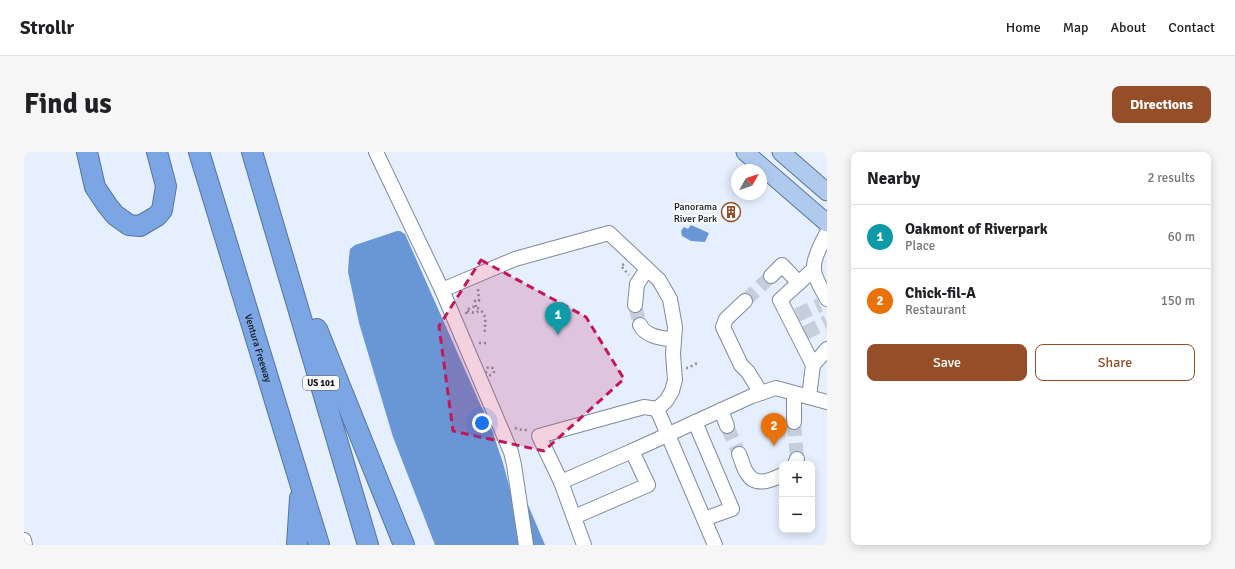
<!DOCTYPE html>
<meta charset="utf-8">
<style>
body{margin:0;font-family:Signika,sans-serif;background:#f6f6f6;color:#202124}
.controls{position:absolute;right:12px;bottom:12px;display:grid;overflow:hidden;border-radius:8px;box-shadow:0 2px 10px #0003}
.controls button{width:36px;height:36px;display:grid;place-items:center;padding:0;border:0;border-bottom:1px solid #e0e0e0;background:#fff;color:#202124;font:20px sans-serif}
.compass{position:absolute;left:707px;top:12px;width:36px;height:36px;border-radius:50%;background:#fff;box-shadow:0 2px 10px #0003;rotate:50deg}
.you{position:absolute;left:458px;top:271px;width:14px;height:14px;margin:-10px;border:3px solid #fff;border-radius:50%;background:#1a73e8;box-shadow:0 0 0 6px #1a73e833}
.badge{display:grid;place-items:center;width:26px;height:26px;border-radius:50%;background:#954e28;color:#fff;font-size:13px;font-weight:700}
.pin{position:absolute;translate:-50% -33px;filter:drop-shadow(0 1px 2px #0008)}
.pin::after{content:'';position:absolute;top:21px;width:14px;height:12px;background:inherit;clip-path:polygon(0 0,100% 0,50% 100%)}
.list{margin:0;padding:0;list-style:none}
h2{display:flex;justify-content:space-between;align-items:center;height:52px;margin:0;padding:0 16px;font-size:17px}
h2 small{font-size:13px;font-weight:400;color:#757577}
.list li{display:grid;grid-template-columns:26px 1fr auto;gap:12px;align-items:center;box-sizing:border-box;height:64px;padding:0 16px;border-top:1px solid #e0e0e0}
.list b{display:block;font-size:15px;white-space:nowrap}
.list p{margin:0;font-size:13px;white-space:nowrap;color:#757577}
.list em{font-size:13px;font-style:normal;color:#757577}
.actions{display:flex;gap:8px;padding:12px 16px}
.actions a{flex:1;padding:9px 0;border:1px solid #954e28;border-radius:8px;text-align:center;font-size:14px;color:#954e28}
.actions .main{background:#954e28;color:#fff}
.map{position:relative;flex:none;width:803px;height:393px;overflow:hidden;border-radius:8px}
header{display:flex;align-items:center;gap:24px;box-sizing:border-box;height:56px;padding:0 20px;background:#fff;border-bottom:1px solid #e0e0e0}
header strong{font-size:19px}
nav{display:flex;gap:22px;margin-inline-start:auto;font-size:14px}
.intro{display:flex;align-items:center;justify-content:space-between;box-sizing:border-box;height:96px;padding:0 24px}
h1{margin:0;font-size:28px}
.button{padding:10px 18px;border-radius:8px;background:#954e28;color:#fff;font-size:14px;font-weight:700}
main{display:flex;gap:24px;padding:0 24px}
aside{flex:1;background:#fff;border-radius:8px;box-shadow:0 2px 10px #0003}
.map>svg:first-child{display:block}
.water{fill:#6996d5}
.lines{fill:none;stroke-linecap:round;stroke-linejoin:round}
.minor-tunnel{stroke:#c6cedc;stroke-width:14;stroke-dasharray:14 7;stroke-linecap:butt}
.minor-casing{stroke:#7f8a9a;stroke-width:16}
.major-casing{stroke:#56739c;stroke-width:19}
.highway-casing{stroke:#56739c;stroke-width:22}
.path{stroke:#8a919c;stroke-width:2.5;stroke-dasharray:2 3;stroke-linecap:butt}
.minor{stroke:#fff;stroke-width:14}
.major{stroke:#b0caee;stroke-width:17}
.highway{stroke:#7ca6e3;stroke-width:20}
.marked{fill:#c2185b;fill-opacity:0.2;stroke:#c2185b;stroke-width:3;stroke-dasharray:8 5;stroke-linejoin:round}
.labels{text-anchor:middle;stroke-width:4;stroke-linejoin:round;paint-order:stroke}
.shield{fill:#fcfcfc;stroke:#56595d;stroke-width:1}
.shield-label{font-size:9px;font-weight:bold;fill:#0f1319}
.poi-label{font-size:10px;fill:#0f1319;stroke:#fcfcfc;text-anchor:end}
.street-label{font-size:10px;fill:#0f1319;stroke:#fcfcfc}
</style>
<header>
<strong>Strollr</strong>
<nav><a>Home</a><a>Map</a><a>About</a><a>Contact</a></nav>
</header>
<div class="intro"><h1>Find us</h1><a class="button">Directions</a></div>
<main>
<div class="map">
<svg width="803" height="393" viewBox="0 0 803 393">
<rect width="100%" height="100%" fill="#e6effe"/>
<!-- water -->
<g class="water">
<polygon points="667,73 685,81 681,90 667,89 658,84 657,79 660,75 664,77"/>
<polygon points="373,79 376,79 381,82 469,281 479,311 488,345 499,341 521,393 411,393 369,285 335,171 324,120 325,105 326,97 331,93"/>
</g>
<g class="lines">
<!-- minor-tunnel -->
<g class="minor-tunnel">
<polyline points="721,149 747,124"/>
<polyline points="611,153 616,173"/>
<polyline points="773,163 796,153"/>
<polyline points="781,181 803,170"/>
<polyline points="770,270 773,307"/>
<polyline points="703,274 715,302"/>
</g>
<defs>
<g id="minor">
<polyline points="352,0 418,138 491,107 585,81 635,128 646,147 651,175 649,202 651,228 648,239 642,249 633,257 691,393"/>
<path d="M803 81C798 90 789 107 790 117 790 126 799 139 803 147"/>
<polyline points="790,117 756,148 789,213 803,197"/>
<polyline points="747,124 758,113 775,131"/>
<polyline points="418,138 487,300 490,313 502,393"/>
<polyline points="721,149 702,167 699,175 717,213 724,220 737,241"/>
<polyline points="611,153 613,132 623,117"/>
<path d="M616 173C622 185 638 186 650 188"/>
<polyline points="785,245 789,213"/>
<polyline points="697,258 703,274"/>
<polyline points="671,270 708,357 680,367"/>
<polyline points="770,270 770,242"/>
<polyline points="608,299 728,244 752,236 803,250"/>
<path d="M715 302C718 308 719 316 723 321 731 335 746 329 758 323"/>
<polyline points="771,312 773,307"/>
<polyline points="537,330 515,284 620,255 633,257"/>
<polyline points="550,365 624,333 608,299 537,330 560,393"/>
<polyline points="0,388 1,393"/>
</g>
<g id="major">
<polyline points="721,0 803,71"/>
<polyline points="757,0 803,40"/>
</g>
<g id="highway">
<polyline points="63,0 71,35 83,53 91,63 105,73 116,74 133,64 138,58 142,34 133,0"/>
<path id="s1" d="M175 0 295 393"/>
<polyline points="228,0 344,393"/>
<polyline points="293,177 380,393"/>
<polyline points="273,393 276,346"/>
</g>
</defs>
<!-- minor casing -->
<use href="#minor" class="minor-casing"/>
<!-- major casing -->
<use href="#major" class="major-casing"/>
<!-- highway casing -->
<use href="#highway" class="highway-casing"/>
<!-- path -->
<g class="path">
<polyline points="600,112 597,114 605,123"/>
<polyline points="452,155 451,149 455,149 454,137"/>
<polyline points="443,159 451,161 457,158"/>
<path d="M442 162C446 149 459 156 461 166 462 172 460 177 461 183"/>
<polyline points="455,191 462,191"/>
<circle cx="466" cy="219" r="4"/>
<path d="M662 216C667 216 670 211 676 211"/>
<polyline points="491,276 498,278 503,278"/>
</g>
<!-- minor -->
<use href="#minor" class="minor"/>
<!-- major -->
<use href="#major" class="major"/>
<!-- highway -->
<use href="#highway" class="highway"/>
</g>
<!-- marked area -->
<path class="marked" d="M457 108 562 165 600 227 520 299 429 279 415 174Z"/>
<!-- icons -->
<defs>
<symbol id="building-ring" viewBox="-11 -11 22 22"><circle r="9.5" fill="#fcfcfc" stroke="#954e28" stroke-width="1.5"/><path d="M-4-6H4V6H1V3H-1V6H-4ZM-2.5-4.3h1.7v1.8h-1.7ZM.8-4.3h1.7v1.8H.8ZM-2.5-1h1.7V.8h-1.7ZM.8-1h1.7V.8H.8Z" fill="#954e28"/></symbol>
</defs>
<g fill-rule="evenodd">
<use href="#building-ring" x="696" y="49" width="22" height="22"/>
</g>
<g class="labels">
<!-- shield labels -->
<rect class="shield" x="279" y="224" width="36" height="14" rx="3"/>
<g class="shield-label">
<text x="297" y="234">US 101</text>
</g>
<!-- poi labels -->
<g class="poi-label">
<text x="693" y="58">Panorama<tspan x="693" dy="12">River Park</tspan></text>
</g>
<!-- street labels -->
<g class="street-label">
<text dy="4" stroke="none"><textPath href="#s1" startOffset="205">Ventura Freeway</textPath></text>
</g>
</g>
</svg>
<div class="controls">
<button>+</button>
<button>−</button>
</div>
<svg class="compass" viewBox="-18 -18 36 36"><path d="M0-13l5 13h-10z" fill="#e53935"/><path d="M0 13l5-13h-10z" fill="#757577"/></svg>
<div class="you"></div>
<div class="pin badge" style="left:534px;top:183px;background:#0f9aa8">1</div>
<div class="pin badge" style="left:750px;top:294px;background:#e8710a">2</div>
</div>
<aside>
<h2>Nearby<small>2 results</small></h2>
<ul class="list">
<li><span class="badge" style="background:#0f9aa8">1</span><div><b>Oakmont of Riverpark</b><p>Place</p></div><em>60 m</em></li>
<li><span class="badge" style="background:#e8710a">2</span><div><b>Chick-fil-A</b><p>Restaurant</p></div><em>150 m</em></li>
</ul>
<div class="actions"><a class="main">Save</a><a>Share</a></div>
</aside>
</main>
